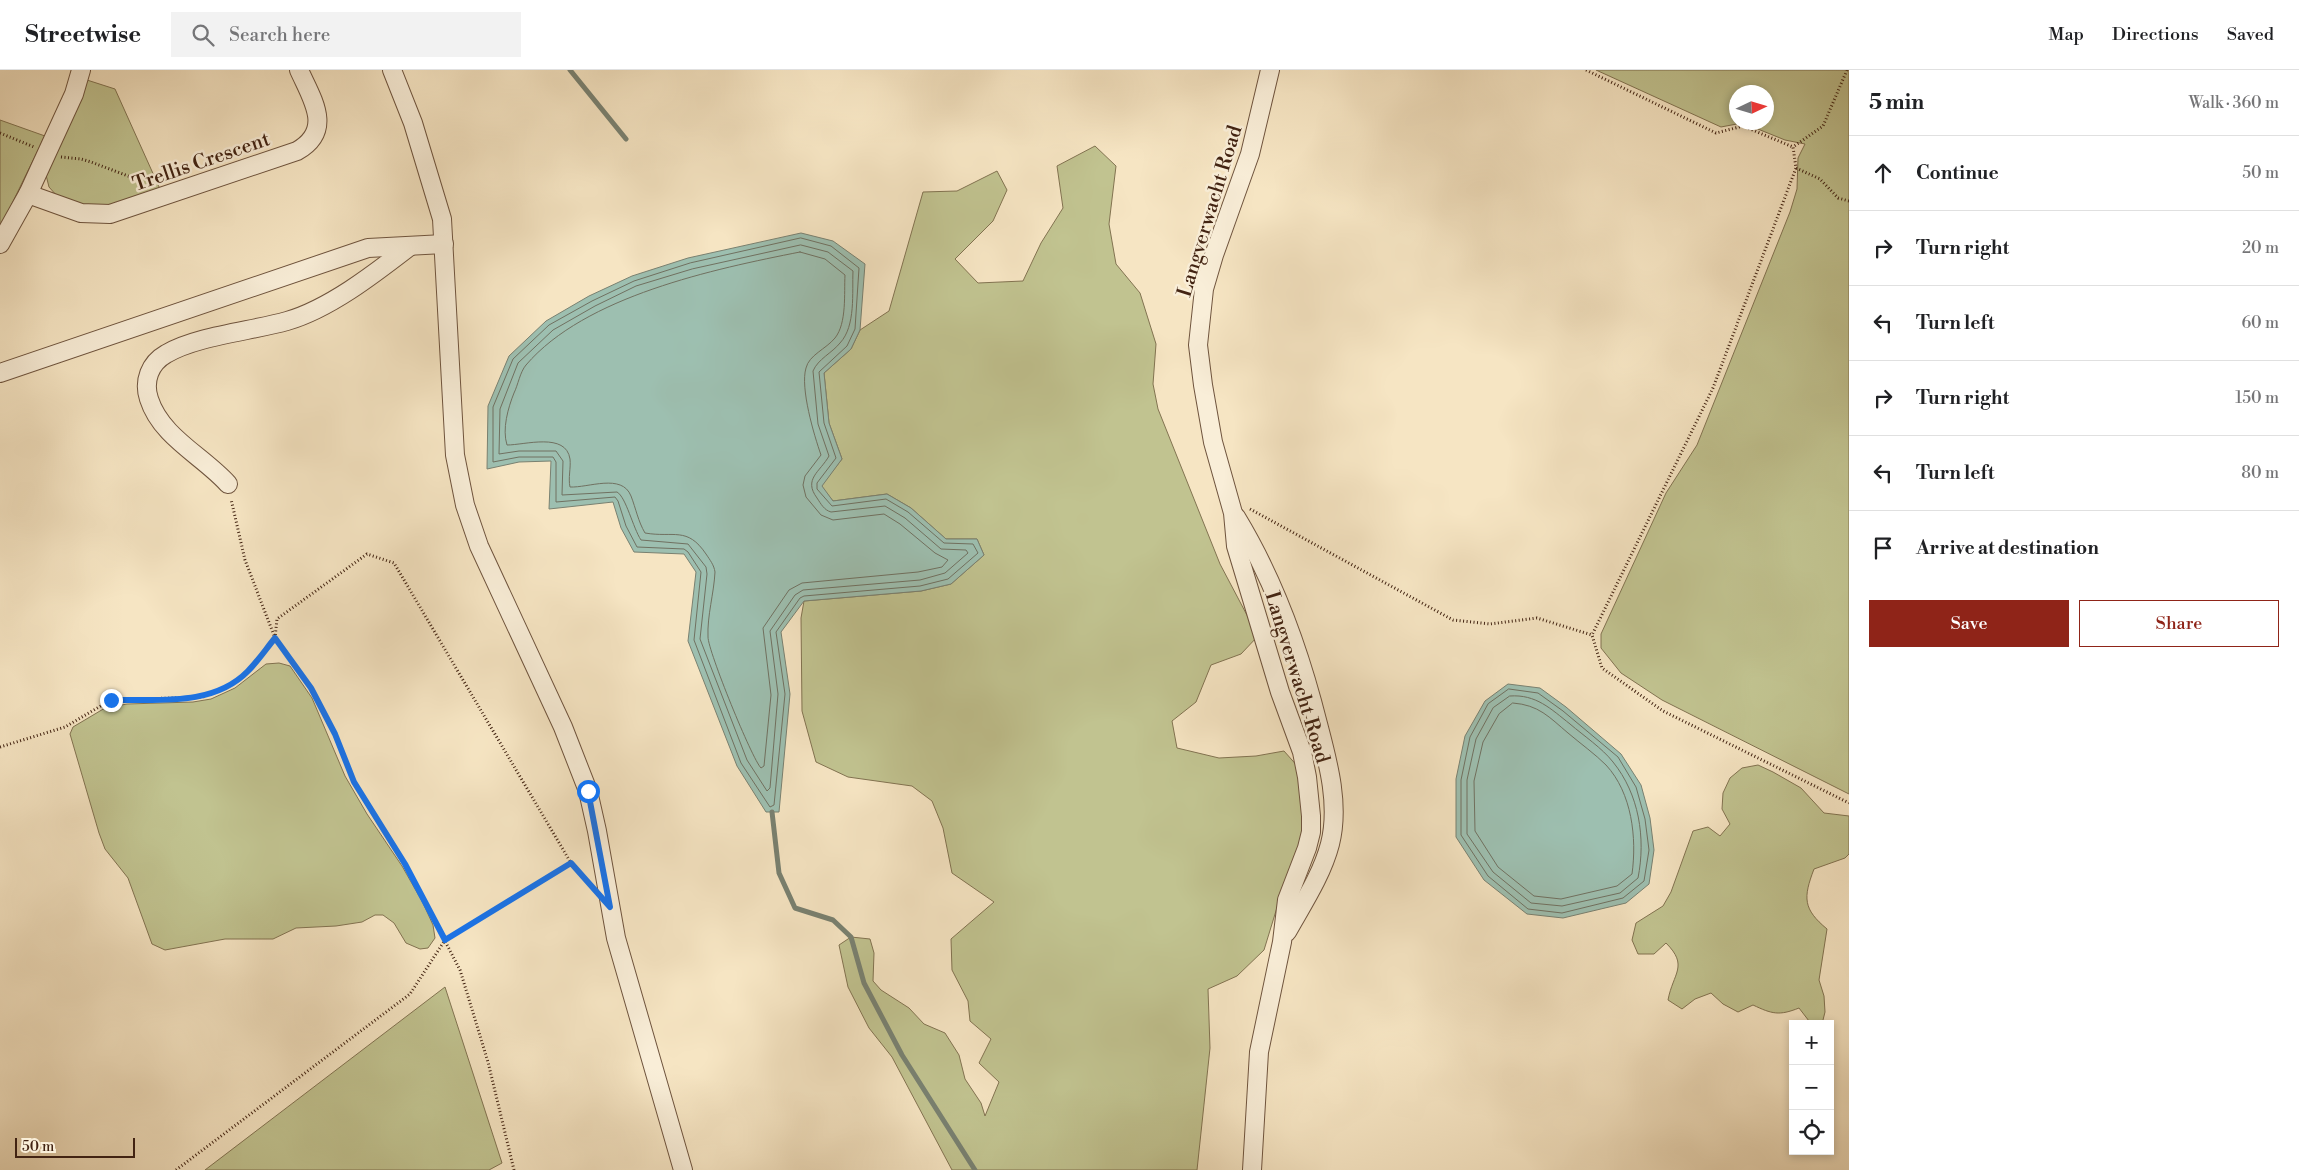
<!DOCTYPE html>
<meta charset="utf-8">
<style>
body{margin:0;font-family:"Libre Bodoni",serif;background:#f2f2f2;color:#202124}
.controls{position:absolute;right:15px;bottom:15px;display:grid;overflow:hidden;border-radius:0px;box-shadow:0 2px 8px #0003}
.controls button{width:45px;height:45px;display:grid;place-items:center;padding:0;border:0;border-bottom:1px solid #e0e0e0;background:#fff;color:#202124;font:25px sans-serif}
.compass{position:absolute;left:1729px;top:15px;width:45px;height:45px;border-radius:50%;background:#fff;box-shadow:0 2px 8px #0003;rotate:86deg}
.scale{position:absolute;left:15px;bottom:12px;width:120px;box-sizing:border-box;padding-left:5px;border:2px solid #422312;border-top:0;font-size:14px;line-height:18px;white-space:nowrap;color:#422312;-webkit-text-stroke:4px #f9eed8;paint-order:stroke}
.stop{position:absolute;width:15px;height:15px;margin:-11px;border:4px solid #1a73e8;border-radius:50%;background:#fff}
.stop.end{background:#1a73e8;border-color:#fff;box-shadow:0 1px 5px #0008}
.list{margin:0;padding:0;list-style:none}
h2{display:flex;justify-content:space-between;align-items:center;height:65px;margin:0;padding:0 20px;font-size:21px}
h2 small{font-size:16px;font-weight:400;color:#757577}
.list li{display:grid;grid-template-columns:32px 1fr auto;gap:15px;align-items:center;box-sizing:border-box;height:75px;padding:0 20px;border-top:1px solid #e0e0e0}
.list b{display:block;font-size:19px;white-space:nowrap}
.list em{font-size:16px;font-style:normal;color:#757577}
.actions{display:flex;gap:10px;padding:15px 20px}
.actions a{flex:1;padding:11px 0;border:1px solid #8f2418;border-radius:0px;text-align:center;font-size:18px;color:#8f2418}
.actions .main{background:#8f2418;color:#fff}
.icon{flex:none;width:28px;height:28px;fill:none;stroke:currentColor;stroke-width:2;stroke-linecap:round;stroke-linejoin:round}
.map{position:relative;flex:none;width:1849px;height:1100px;overflow:hidden}
header{display:flex;align-items:center;gap:30px;box-sizing:border-box;height:70px;padding:0 25px;background:#fff;border-bottom:1px solid #e0e0e0}
header strong{font-size:24px}
nav{display:flex;gap:28px;margin-inline-start:auto;font-size:18px}
.search{width:350px;height:45px;background:#f2f2f2;display:flex;align-items:center;gap:12px;box-sizing:border-box;padding:0 18px;border-radius:0px;color:#757577;font-size:19px}
main{display:flex}
aside{flex:1;background:#fff}
.map>svg:first-child{display:block}
.green{fill:#c1c390;stroke:#827351}
.water{fill:#9dbfb0;stroke:#798171}
.lines{fill:none;stroke-linecap:round;stroke-linejoin:round}
.shore{stroke:#707161;stroke-width:1}
.stream{stroke:#798171;stroke-width:5}
.minor-casing{stroke:#6f543e;stroke-width:20}
.path{stroke:#422312;stroke-width:3;stroke-dasharray:1 2.5;stroke-linecap:butt}
.minor{stroke:#f9eed8;stroke-width:18}
.route{stroke:#1a73e8;stroke-width:6}
.labels{text-anchor:middle;stroke-width:5;stroke-linejoin:round;paint-order:stroke}
.street-label{font-size:20px;fill:#422312;stroke:#f9eed8}
</style>
<header>
<strong>Streetwise</strong>
<div class="search"><svg class="icon" aria-label="search" viewBox="0 0 24 24"><circle cx="10" cy="10" r="6"/><path d="M15 15l6 6"/></svg>Search here</div>
<nav><a>Map</a><a>Directions</a><a>Saved</a></nav>
</header>
<main>
<div class="map">
<svg width="1849" height="1100" viewBox="0 0 1849 1100">
<rect width="100%" height="100%" fill="#f6e5c3"/>
<filter id="stains"><feTurbulence type="fractalNoise" baseFrequency=".004" numOctaves="4"/><feColorMatrix values="0 0 0 0 .2 0 0 0 0 .09 0 0 0 0 .02 0 0 0 .5 -.17"/></filter>
<radialGradient id="worn" r=".72"><stop offset=".6" stop-color="#630" stop-opacity="0"/><stop offset="1" stop-color="#630" stop-opacity=".3"/></radialGradient>
<!-- green -->
<g class="green">
<polygon points="1596,0 1849,0 1849,724 1662,630 1621,603 1601,578 1601,564 1666,423 1697,375 1790,142 1797,119 1798,88 1805,74 1785,70 1743,53 1766,52 1766,22 1736,22 1736,52 1742,53 1721,57"/>
<polygon points="87,10 115,19 160,119 110,136 88,137 57,126 49,117 46,105"/>
<polygon points="0,50 45,66 0,158"/>
<polygon points="1095,76 1116,96 1109,154 1116,194 1140,223 1156,274 1153,314 1158,339 1220,494 1258,566 1241,584 1211,595 1196,632 1172,651 1177,678 1219,688 1256,686 1284,681 1308,708 1312,756 1279,831 1264,880 1237,906 1208,919 1210,978 1197,1100 952,1100 892,987 869,958 848,917 839,875 851,867 870,869 874,883 873,911 881,920 909,938 924,954 945,963 959,985 965,1009 981,1033 985,1046 999,1012 979,993 991,969 970,951 968,931 952,900 951,869 994,832 952,803 943,758 932,731 912,716 848,707 816,692 802,641 801,548 804,531 921,521 951,514 984,485 977,469 946,469 911,438 887,424 833,431 821,416 842,389 829,353 824,303 851,279 860,260 889,241 923,122 957,121 997,101 1007,120 993,151 955,189 978,213 1023,211 1041,173 1063,138 1057,96"/>
<polygon points="279,593 290,596 312,628 345,706 367,744 402,796 423,833 433,855 435,868 428,878 420,879 406,873 394,853 383,845 375,845 362,852 336,856 296,858 273,869 225,869 165,880 152,874 128,808 105,779 99,763 70,664 73,657 105,638 127,634 193,632 211,629 235,618 266,594"/>
<path d="M1758 695 1773 702 1801 718 1824 743 1849 746V784L1845 788 1814 799C1803 828 1803 839 1827 859L1819 910 1824 926 1825 942 1822 954H1809V951L1799 938C1779 946 1772 944 1753 935L1738 942 1723 934 1711 923 1695 929 1682 939 1668 930C1673 903 1689 896 1666 873L1654 884H1638L1632 870 1636 853 1663 836 1671 822 1693 761 1708 757 1720 766 1730 754 1722 739 1723 723 1730 708 1742 698Z"/>
<polygon points="445,917 502,1093 489,1100 205,1100"/>
</g>
<!-- water -->
<g class="water">
<polygon points="801,163 833,171 865,194 860,260 851,279 824,303 829,353 842,389 822,416 833,431 887,424 911,438 946,469 977,469 984,485 951,514 921,521 804,531 781,562 790,624 779,742 766,742 737,696 688,571 696,502 684,484 634,482 621,458 613,432 549,439 551,391 519,392 487,399 488,336 509,286 546,251 589,226 632,206 688,188"/>
<polygon points="1508,614 1540,618 1566,637 1621,684 1641,715 1650,748 1654,780 1649,814 1626,833 1563,848 1527,844 1484,810 1456,767 1456,709 1465,666 1485,631"/>
</g>
<g class="lines">
<!-- shore -->
<g class="shore">
<polygon points="801,168 831,176 859,198 855,259 847,276 819,302 824,353 836,388 817,413 817,419 832,436 886,429 908,442 944,473 973,474 978,483 948,509 920,516 804,526 800,528 776,562 785,624 774,735 770,737 741,693 694,570 701,502 688,482 684,479 637,477 626,456 618,431 615,427 556,432 556,392 553,387 519,387 493,392 493,337 513,289 549,255 592,231 634,211 690,193"/>
<path d="M801 175 828 182 853 201C852 222 856 256 840 273 832 283 818 289 813 301L818 354 829 386C820 402 803 409 817 428 821 434 824 440 831 442L885 436 905 448 941 479 966 480 968 483 945 503 920 510 803 520 795 525 770 561 778 624 770 718 767 721 747 690 700 569 707 504 706 497 688 474 641 470C633 458 626 427 617 422L562 425 563 391 556 381H519L499 384 500 339 518 293 553 260 595 236 636 216 692 199Z"/>
<path d="M800 182 825 189 845 205C844 223 847 253 835 268 826 279 809 285 806 298 800 318 814 365 821 385L805 406 803 415 806 427 821 445 833 450 884 444 900 454 935 483 948 490 942 497 918 502 802 513 789 520 763 558 771 625 764 696 761 698C752 689 708 581 708 567 707 546 714 523 715 502 714 495 710 490 706 484 687 456 674 468 645 463 638 451 636 439 631 426 622 403 588 418 570 417 568 408 571 398 570 389 566 362 525 375 507 375 502 359 508 338 514 323 518 315 520 302 526 295 585 226 714 199 800 182Z"/>
<polygon points="1509,619 1538,623 1563,641 1618,687 1636,717 1645,749 1649,780 1644,811 1623,828 1562,843 1528,839 1488,806 1461,765 1461,710 1470,667 1488,634"/>
<path d="M1510 626C1536 624 1551 639 1570 654 1584 666 1602 678 1613 692 1639 724 1646 768 1638 808L1620 823 1562 836 1531 833 1493 802 1467 764V710L1476 669 1493 638Z"/>
<path d="M1513 633C1539 635 1549 647 1568 663 1581 674 1595 684 1606 695 1632 723 1637 768 1632 804L1617 816 1561 829 1534 826 1498 797 1475 761 1474 711 1483 672 1499 644Z"/>
</g>
<!-- stream -->
<g class="stream">
<polyline points="570,0 626,69"/>
<polyline points="772,742 779,803 795,838 833,850 851,867 864,913 902,985 975,1100"/>
</g>
<defs>
<g id="minor">
<polyline points="392,0 413,53 442,149 455,385 465,435 479,476 563,657 588,721 597,761 616,868 683,1100"/>
<path d="M28 124 81 143 110 144 297 81C334 60 312 29 299 0"/>
<polyline points="0,174 28,124 74,24 81,0"/>
<polyline points="0,303 368,178 444,174"/>
<path d="M228 414C203 386 161 367 149 329 143 311 150 293 166 284 196 266 252 261 287 251 329 239 374 204 409 177"/>
<path d="M1236 447C1275 511 1300 582 1318 654 1328 692 1340 735 1330 774 1322 805 1302 835 1287 862"/>
<polyline points="1252,1100 1259,982 1282,872 1287,830 1307,778 1311,762 1311,746 1307,707 1302,682 1280,622 1236,476 1233,443 1213,372 1203,315 1198,275 1204,219 1214,185 1250,84 1270,0"/>
</g>
</defs>
<!-- minor casing -->
<use href="#minor" class="minor-casing"/>
<!-- path -->
<g class="path">
<polyline points="1586,0 1716,63 1743,56 1793,77"/>
<polyline points="1847,0 1823,56 1793,77 1796,98 1713,318 1592,565 1602,598 1663,641 1849,733"/>
<polyline points="0,63 34,77"/>
<polyline points="61,87 81,89 91,92 136,109 145,117"/>
<polyline points="1796,98 1820,109 1838,128 1849,131"/>
<polyline points="1250,439 1453,550 1490,554 1537,548 1592,565"/>
<polyline points="0,677 65,657 111,630 203,627 227,617 248,602 275,568 245,490 231,429"/>
<polyline points="176,1100 410,924 445,870 571,793"/>
<polyline points="514,1100 488,992 460,900 405,794 354,712 335,664 311,618 275,568 277,549 367,484 394,493 571,793 589,813"/>
</g>
<!-- minor -->
<use href="#minor" class="minor"/>
</g>
<g class="lines">
<!-- route -->
<path class="route" d="M111 630C157 629 213 637 248 601 258 591 266 579 275 568L311 618 335 664 354 712 405 794 445 870 571 793 610 837 588 721"/>
</g>
<g class="labels">
<!-- street labels -->
<g class="street-label">
<text transform="translate(201 91) rotate(-19)" y="7">Trellis Crescent</text>
<text transform="translate(1209 141) rotate(-73)" y="7">Langverwacht Road</text>
<text transform="translate(1298 607) rotate(73)" y="7">Langverwacht Road</text>
</g>
</g>
<rect width="100%" height="100%" filter="url(#stains)"/>
<rect width="100%" height="100%" fill="url(#worn)"/>
</svg>
<div class="controls">
<button>+</button>
<button>−</button>
<button><svg class="icon" aria-label="locate" viewBox="0 0 24 24"><circle cx="12" cy="12" r="6"/><path d="M12 2v4M12 18v4M2 12h4M18 12h4"/></svg></button>
</div>
<svg class="compass" viewBox="-18 -18 36 36"><path d="M0-13l5 13h-10z" fill="#e53935"/><path d="M0 13l5-13h-10z" fill="#757577"/></svg>
<div class="scale">50 m</div>
<div class="stop" style="left:588px;top:721px"></div>
<div class="stop end" style="left:111px;top:630px"></div>
</div>
<aside>
<h2>5 min<small>Walk · 360 m</small></h2>
<ul class="list">
<li><svg class="icon" aria-label="ahead" viewBox="0 0 24 24"><path d="M12 20V5M6 11l6-6 6 6"/></svg><div><b>Continue</b></div><em>50 m</em></li>
<li><svg class="icon" aria-label="right" viewBox="0 0 24 24"><path d="M7 20v-9h11M14 6l5 5-5 5"/></svg><div><b>Turn right</b></div><em>20 m</em></li>
<li><svg class="icon" aria-label="left" viewBox="0 0 24 24"><path d="M17 20v-9H6M10 6l-5 5 5 5"/></svg><div><b>Turn left</b></div><em>60 m</em></li>
<li><svg class="icon" aria-label="right" viewBox="0 0 24 24"><path d="M7 20v-9h11M14 6l5 5-5 5"/></svg><div><b>Turn right</b></div><em>150 m</em></li>
<li><svg class="icon" aria-label="left" viewBox="0 0 24 24"><path d="M17 20v-9H6M10 6l-5 5 5 5"/></svg><div><b>Turn left</b></div><em>80 m</em></li>
<li><svg class="icon" aria-label="arrive" viewBox="0 0 24 24"><path d="M6 21V4h12l-3 4 3 4H6"/></svg><div><b>Arrive at destination</b></div></li>
</ul>
<div class="actions"><a class="main">Save</a><a>Share</a></div>
</aside>
</main>
